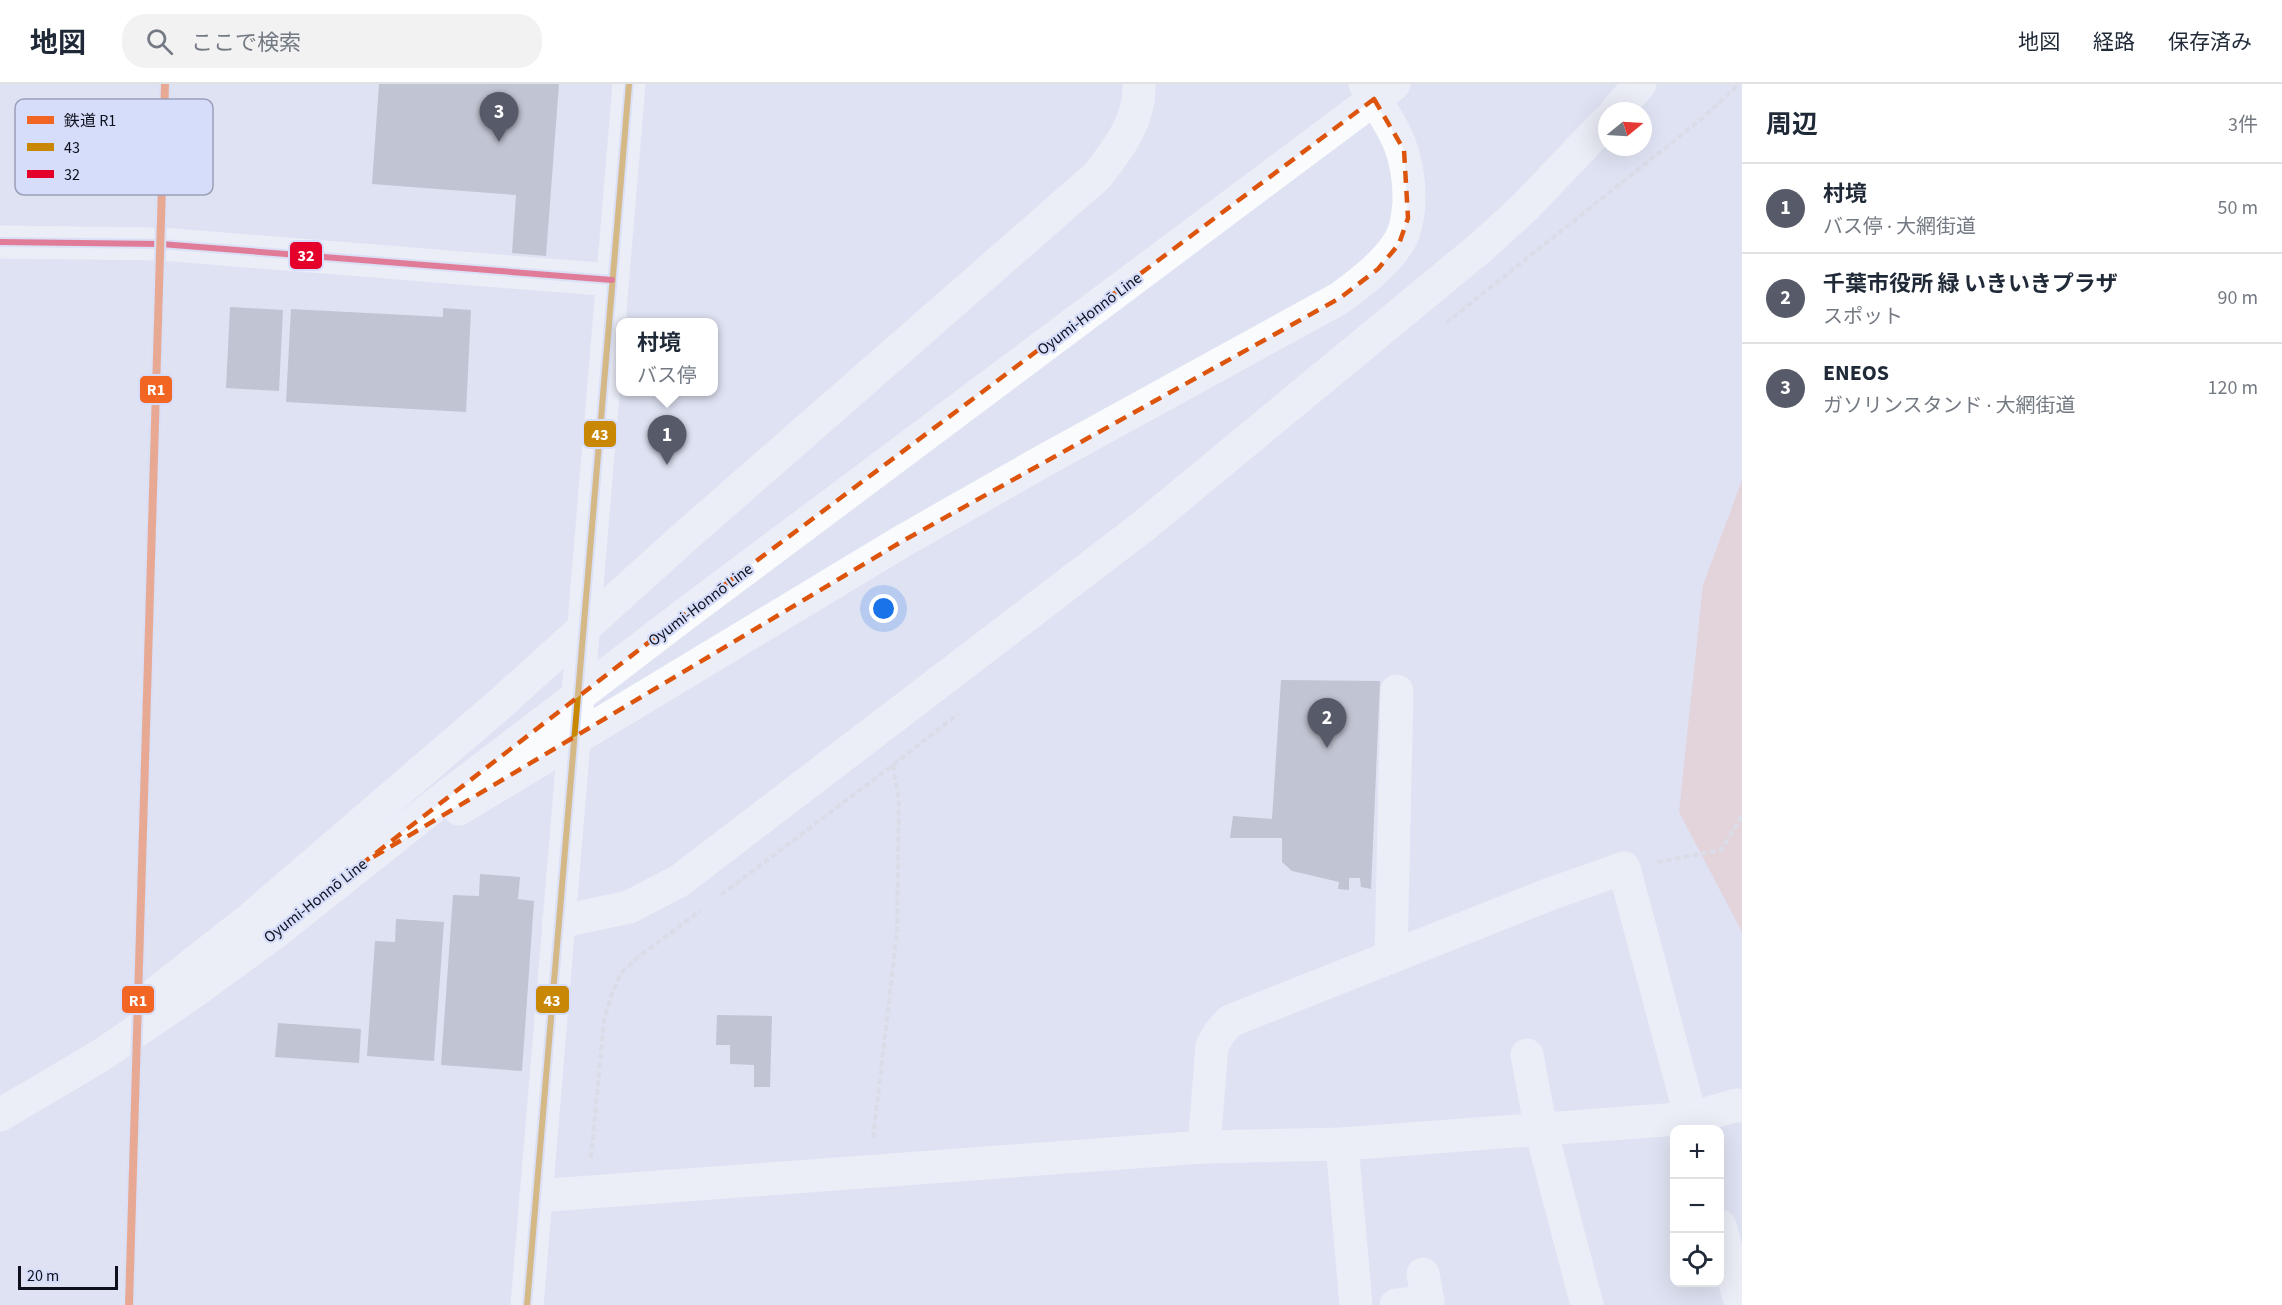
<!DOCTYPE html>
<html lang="ja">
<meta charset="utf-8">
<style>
body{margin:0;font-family:"Source Sans 3","Noto Sans JP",sans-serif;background:#f2f2f3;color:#1f2937}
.controls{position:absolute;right:18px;bottom:18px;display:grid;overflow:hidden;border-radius:12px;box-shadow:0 6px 24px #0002}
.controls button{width:54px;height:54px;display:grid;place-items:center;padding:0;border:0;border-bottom:2px solid #e0e1e3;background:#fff;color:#1f2937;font:30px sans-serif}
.compass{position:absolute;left:1598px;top:18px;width:54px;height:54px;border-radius:50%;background:#fff;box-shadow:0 6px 24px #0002;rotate:72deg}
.scale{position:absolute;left:18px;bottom:15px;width:100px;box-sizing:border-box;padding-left:6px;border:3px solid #0e111d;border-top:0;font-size:16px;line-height:21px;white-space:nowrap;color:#0e111d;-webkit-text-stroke:4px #d6ddfa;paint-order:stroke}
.you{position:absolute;left:884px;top:525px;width:21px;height:21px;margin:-15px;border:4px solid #fff;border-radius:50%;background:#1a73e8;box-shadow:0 0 0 9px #1a73e833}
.badge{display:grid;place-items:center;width:39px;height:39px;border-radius:50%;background:#575a68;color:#fff;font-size:20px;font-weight:700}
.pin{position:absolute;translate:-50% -50px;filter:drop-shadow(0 2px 3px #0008)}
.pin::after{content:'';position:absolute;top:32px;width:21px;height:18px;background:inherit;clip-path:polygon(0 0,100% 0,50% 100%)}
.popup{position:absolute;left:616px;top:234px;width:102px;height:78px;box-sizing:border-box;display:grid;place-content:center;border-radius:12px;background:#fff;filter:drop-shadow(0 2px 4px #0005);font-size:20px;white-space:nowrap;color:#747a83}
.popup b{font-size:22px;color:#1f2937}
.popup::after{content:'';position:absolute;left:50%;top:100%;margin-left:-12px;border:12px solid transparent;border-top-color:#fff}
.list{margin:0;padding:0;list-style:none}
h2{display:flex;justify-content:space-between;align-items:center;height:78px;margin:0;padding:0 24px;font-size:26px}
h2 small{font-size:20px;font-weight:400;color:#747a83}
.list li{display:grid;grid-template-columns:39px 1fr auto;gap:18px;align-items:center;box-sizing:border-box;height:90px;padding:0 24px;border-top:2px solid #e0e1e3}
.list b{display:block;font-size:22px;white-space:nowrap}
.list p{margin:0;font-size:20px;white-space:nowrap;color:#747a83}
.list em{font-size:20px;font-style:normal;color:#747a83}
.icon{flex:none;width:33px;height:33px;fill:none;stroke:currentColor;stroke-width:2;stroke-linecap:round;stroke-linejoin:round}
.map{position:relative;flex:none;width:1742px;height:1221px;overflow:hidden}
header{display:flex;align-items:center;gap:36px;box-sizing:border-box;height:84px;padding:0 30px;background:#fff;border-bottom:2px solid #e0e1e3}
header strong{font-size:28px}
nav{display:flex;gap:33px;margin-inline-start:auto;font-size:21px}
.search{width:420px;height:54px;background:#f2f2f3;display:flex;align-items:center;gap:15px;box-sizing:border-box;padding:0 21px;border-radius:24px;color:#747a83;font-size:22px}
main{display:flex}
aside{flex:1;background:#fff}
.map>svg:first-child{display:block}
.green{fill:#e8c1bf}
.building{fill:#9e9fac}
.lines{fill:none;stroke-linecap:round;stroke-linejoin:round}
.path{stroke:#d5d5da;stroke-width:4;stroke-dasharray:6 3;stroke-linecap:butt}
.minor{stroke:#fafbfd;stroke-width:33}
.major{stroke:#fafbfd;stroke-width:33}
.bus-1-casing{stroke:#d6ddfa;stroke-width:10}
.bus-2-casing{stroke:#d6ddfa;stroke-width:10}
.bus-1{stroke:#c88806;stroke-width:6}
.bus-2{stroke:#e4002b;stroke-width:6}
.rail-1-casing{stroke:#d6ddfa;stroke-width:12}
.rail-1{stroke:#f26522;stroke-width:8}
.marked{fill:none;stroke:#dd550d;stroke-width:4.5;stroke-dasharray:12 8;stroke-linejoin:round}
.labels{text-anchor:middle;stroke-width:4.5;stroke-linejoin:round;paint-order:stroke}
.street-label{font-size:16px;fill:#0e111d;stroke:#d6ddfa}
.key{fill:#d6ddfa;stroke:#9aa0b8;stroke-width:1.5}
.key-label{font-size:16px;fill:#0e111d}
.line-badge{stroke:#d6ddfa;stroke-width:2}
.badge-label{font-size:16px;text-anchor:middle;font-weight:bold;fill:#fff}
</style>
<header>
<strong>地図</strong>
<div class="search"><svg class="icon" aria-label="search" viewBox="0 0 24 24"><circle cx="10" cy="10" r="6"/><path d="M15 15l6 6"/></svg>ここで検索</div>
<nav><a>地図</a><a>経路</a><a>保存済み</a></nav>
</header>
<main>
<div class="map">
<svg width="1742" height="1221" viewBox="0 0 1742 1221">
<rect width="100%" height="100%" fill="#dee2f2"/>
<!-- green -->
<polygon class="green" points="1742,396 1742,848 1679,728 1703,501"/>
<!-- building -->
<g class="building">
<polygon points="379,0 559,0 546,172 512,169 516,111 372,100"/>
<polygon points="230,223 283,226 279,307 226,304"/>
<polygon points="443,224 471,226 466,328 286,318 291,225 443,233"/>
<polygon points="1281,596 1380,597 1371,805 1361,803 1360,794 1349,794 1349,806 1338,805 1339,798 1292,787 1282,778 1282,754 1230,754 1233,732 1272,735"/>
<polygon points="480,790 520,793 518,815 534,817 522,987 441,981 453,811 479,812"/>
<polygon points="396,835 444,838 434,977 367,972 375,857 395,858"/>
<polygon points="717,931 772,932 770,1003 754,1003 754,981 730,980 730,961 716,961"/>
<polygon points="278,939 361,945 359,979 275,973"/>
</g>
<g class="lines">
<!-- path -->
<g class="path">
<polyline points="1446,239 1705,32 1739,0"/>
<polyline points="1657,778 1721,766 1742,732"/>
<polyline points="721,811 893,681 958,630"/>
<polyline points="873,1054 897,849 899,716 893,681"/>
<polyline points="591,1074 604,936 611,912 621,889 637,874 700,827"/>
</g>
<!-- minor -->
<g class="minor">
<polyline points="0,158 161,160 612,196"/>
<polyline points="1391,873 1397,607"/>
<polyline points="1527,971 1541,1046 1587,1221"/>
<polyline points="1342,1060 1356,1221"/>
<polyline points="1204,1063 1212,962 1220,948 1230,937 1550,810 1624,784 1694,1046"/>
<polyline points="536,1112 1204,1063 1342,1060 1691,1034 1737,1021 1742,1022"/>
<polyline points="1720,1142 1741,1221"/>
<polyline points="1396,1221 1428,1218 1423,1190"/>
</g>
<!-- major -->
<g class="major">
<polyline points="1616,27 1640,0"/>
<path d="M459 725 901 458 1045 376 1340 214C1361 198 1382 183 1397 161 1406 149 1408 132 1409 118 1410 65 1392 42 1365 0"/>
<polyline points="558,838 629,823 679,797 1141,444 1480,164 1524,124 1607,37"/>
<path d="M151 913 250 835 501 619 680 457 1097 92C1118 65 1141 36 1139 0"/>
<polyline points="0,1031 100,972 195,907 273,850 448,711 688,528 1394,0"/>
<polyline points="527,1221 629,0"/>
</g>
<defs>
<polyline id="bus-1" points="527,1221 629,0"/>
<polyline id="bus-2" points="0,158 161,160 612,196"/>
</defs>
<!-- bus-1 casing -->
<use href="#bus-1" class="bus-1-casing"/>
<!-- bus-2 casing -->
<use href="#bus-2" class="bus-2-casing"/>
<!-- bus-1 -->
<use href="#bus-1" class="bus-1"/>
<!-- bus-2 -->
<use href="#bus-2" class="bus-2"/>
<defs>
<polyline id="rail-1" points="129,1221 165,0"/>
</defs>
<!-- rail-1 casing -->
<use href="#rail-1" class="rail-1-casing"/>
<!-- rail-1 -->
<use href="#rail-1" class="rail-1"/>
</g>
<!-- marked area -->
<path d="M0 0H1742V1221H0ZM1374 15 1404 66 1408 134 1399 160 1378 185 1340 214 901 458 363 779 688 528Z" fill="#dee2f2" fill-opacity=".55" fill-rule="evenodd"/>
<path class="marked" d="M1374 15 1404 66 1408 134 1399 160 1378 185 1340 214 901 458 363 779 688 528Z"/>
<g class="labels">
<!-- street labels -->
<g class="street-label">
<text transform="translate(1089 229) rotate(-37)" y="6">Oyumi-Honnō Line</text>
<text transform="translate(700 520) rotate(-37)" y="6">Oyumi-Honnō Line</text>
<text transform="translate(315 816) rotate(-38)" y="6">Oyumi-Honnō Line</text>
</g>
</g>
<!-- legend -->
<rect x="15" y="15" width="198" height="96" rx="9" class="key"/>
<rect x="27" y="32" width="27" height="8" fill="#f26522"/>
<rect x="27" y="59" width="27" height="8" fill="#c88806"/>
<rect x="27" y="86" width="27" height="8" fill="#e4002b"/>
<g class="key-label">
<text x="64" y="42">鉄道 R1</text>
<text x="64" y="69">43</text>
<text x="64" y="96">32</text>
</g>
<g class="line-badge">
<rect x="289" y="157" width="34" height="29" rx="6" fill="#e4002b"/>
<rect x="139" y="291" width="34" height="29" rx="6" fill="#f26522"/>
<rect x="583" y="336" width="34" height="28" rx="6" fill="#c88806"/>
<rect x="121" y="901" width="34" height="29" rx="6" fill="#f26522"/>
<rect x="535" y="901" width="35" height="29" rx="6" fill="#c88806"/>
</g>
<g class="badge-label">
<text x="306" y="177">32</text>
<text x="156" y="311">R1</text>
<text x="600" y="356">43</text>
<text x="138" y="922">R1</text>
<text x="552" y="922">43</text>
</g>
</svg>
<div class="controls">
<button>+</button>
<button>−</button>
<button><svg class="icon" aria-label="locate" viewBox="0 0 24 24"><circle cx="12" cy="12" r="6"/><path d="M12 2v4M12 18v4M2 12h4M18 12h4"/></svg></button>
</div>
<svg class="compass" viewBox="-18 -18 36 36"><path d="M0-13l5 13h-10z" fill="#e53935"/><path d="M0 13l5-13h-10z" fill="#747a83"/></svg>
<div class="scale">20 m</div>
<div class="you"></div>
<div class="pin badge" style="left:667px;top:381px">1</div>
<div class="popup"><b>村境</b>バス停</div>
<div class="pin badge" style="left:1327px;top:664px">2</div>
<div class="pin badge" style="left:499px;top:58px">3</div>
</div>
<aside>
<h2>周辺<small>3件</small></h2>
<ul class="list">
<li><span class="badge">1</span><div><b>村境</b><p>バス停 · 大網街道</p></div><em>50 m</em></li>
<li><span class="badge">2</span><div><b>千葉市役所 緑 いきいきプラザ</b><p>スポット</p></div><em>90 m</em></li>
<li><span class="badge">3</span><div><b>ENEOS</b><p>ガソリンスタンド · 大網街道</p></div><em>120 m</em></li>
</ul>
</aside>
</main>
